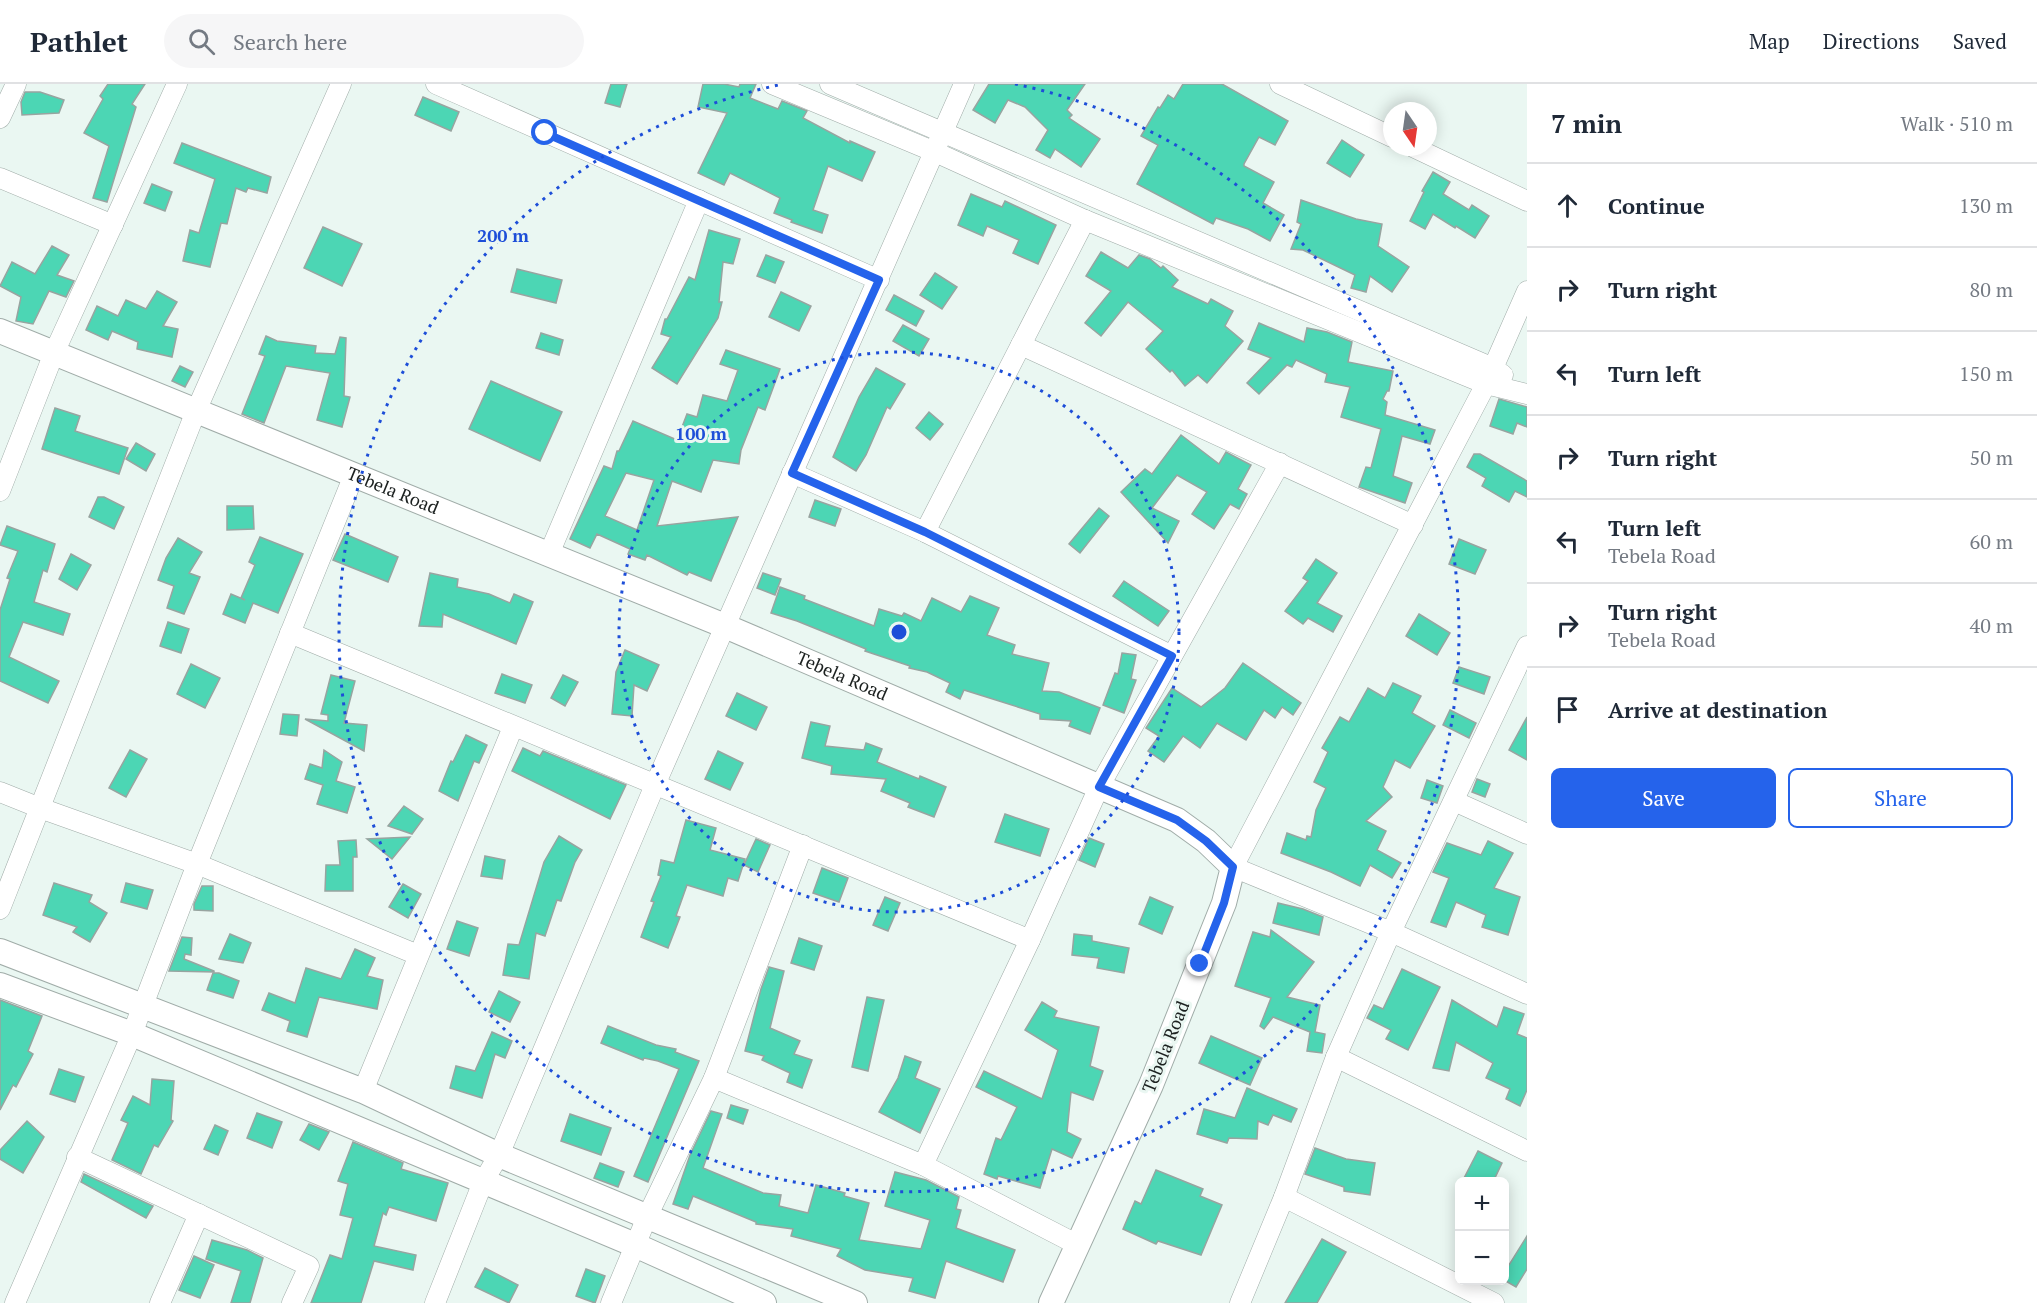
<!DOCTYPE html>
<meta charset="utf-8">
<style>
body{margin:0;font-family:"PT Serif",serif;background:#f6f6f7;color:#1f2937}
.controls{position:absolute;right:18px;bottom:18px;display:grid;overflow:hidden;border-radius:9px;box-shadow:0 3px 15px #0003}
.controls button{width:54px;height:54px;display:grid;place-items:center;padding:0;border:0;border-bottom:2px solid #e0e1e3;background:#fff;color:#1f2937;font:30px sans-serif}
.compass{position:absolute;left:1383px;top:18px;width:54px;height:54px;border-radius:50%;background:#fff;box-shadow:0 3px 15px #0003;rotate:167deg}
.stop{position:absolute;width:18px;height:18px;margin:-14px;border:4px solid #2563eb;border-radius:50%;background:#fff}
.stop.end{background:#2563eb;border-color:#fff;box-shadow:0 2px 6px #0008}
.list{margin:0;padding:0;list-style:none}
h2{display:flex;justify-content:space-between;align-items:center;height:78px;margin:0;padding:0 24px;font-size:26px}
h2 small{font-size:20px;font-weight:400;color:#747a83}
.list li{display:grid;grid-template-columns:39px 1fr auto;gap:18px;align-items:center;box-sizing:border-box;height:84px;padding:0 24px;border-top:2px solid #e0e1e3}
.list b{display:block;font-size:22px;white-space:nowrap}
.list p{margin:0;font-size:20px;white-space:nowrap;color:#747a83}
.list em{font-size:20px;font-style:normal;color:#747a83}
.actions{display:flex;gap:12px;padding:18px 24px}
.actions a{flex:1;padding:14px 0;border:2px solid #2563eb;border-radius:9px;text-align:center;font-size:21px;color:#2563eb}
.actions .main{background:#2563eb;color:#fff}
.icon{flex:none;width:33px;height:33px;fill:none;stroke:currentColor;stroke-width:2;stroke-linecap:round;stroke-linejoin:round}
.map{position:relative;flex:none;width:1527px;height:1219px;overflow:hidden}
header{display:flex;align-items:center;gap:36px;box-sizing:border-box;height:84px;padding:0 30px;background:#fff;border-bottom:2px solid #e0e1e3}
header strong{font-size:28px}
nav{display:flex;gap:33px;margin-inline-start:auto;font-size:21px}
.search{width:420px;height:54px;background:#f6f6f7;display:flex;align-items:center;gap:15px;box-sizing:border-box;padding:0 21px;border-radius:33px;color:#747a83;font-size:22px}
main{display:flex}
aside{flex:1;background:#fff}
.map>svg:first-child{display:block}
.building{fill:#4cd6b4;stroke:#98a4a0;stroke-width:1.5;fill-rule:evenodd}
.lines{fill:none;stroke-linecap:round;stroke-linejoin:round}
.minor-casing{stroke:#a0aca8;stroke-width:21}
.major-casing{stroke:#a0aca8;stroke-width:26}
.minor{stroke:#fff;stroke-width:20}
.major{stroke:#fff;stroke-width:24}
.route{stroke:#2563eb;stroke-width:8}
.ring{fill:none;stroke:#1d4ed8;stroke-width:3;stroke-dasharray:3 6}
.labels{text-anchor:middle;stroke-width:6;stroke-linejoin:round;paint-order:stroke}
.street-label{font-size:18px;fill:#1c2120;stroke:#eaf7f2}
.centre{fill:#1d4ed8;stroke:#eaf7f2;stroke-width:3}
.ring-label{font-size:18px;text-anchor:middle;font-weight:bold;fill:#1d4ed8;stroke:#eaf7f2;stroke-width:6;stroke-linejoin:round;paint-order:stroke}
</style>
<header>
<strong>Pathlet</strong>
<div class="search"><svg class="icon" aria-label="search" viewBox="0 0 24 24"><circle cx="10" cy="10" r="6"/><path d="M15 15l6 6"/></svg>Search here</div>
<nav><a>Map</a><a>Directions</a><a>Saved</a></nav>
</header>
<main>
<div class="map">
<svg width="1527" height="1219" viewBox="0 0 1527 1219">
<rect width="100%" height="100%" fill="#eaf7f2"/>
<!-- building -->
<g class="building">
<polygon points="108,0 145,0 132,20 136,23 107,118 93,114 109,62 84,49 103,15 100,12"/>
<polygon points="611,0 627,0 620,23 605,19"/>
<polygon points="703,0 724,0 739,3 740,0 756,0 750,14 778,25 782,17 807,27 803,34 850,59 850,57 875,68 862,97 828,82 813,126 828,131 822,149 791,138 792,136 774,129 780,114 730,89 724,101 698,89 727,29 698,23"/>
<polygon points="989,0 1085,0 1067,26 1072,31 1069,34 1100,55 1081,83 1055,65 1050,74 1036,66 1048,46 1025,23 1008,16 995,39 973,26"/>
<polygon points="1183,0 1222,0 1288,37 1275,61 1259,53 1244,80 1244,82 1274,98 1263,119 1284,131 1270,157 1248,145 1216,134 1213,140 1137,100 1158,61 1141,52 1158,23 1160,24 1168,11 1174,15"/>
<polygon points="25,8 40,8 64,16 59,29 22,31 21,18"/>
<polygon points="423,13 459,28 451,47 415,31"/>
<polygon points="1342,56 1364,71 1350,93 1327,79"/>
<polygon points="182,59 271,93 267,109 248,104 246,108 236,104 227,140 221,139 210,183 183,177 190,146 199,149 215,95 174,79"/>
<polygon points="1433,88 1450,98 1443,110 1469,126 1472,121 1489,132 1475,154 1456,142 1455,144 1433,130 1425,145 1410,137 1424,108 1422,107"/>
<polygon points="152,100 172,108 165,127 144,119"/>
<polygon points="971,110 1002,123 1005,117 1056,141 1038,180 1013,169 1019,156 987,142 983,152 958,141"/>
<polygon points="1301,116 1356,135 1382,140 1378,162 1409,183 1392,208 1370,192 1366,208 1351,204 1355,191 1303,166 1291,165 1301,140 1297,138"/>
<polygon points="323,143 362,160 342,202 304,184"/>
<polygon points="709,146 740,155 733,180 723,178 719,218 722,218 718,234 677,300 652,284 671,253 661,250 665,235 667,235 689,193 695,196"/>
<polygon points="52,162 69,171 57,191 74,197 66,213 49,207 33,240 16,237 21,213 0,202 12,178 35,190"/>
<polygon points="1101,168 1128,184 1139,171 1150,175 1161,184 1163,182 1178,196 1172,203 1208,220 1211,215 1233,227 1225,242 1243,257 1207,299 1198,291 1185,302 1172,286 1170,288 1146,265 1163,247 1128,218 1101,252 1085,239 1111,207 1086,192"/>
<polygon points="766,171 784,178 775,199 757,192"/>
<polygon points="517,185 562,196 556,219 511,208"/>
<polygon points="935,189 957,203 942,225 920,211"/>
<polygon points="157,207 177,218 163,242 178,245 172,273 137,265 138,258 112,247 108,256 86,246 97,222 118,232 126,216 146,225"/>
<polygon points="781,208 811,222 799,247 769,233"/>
<polygon points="894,211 924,227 916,242 886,226"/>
<polygon points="1259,239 1304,258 1307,244 1327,248 1352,258 1348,278 1393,287 1389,307 1387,307 1383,315 1387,318 1385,331 1435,346 1430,360 1402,352 1393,392 1412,399 1405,419 1359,403 1366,383 1371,384 1381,345 1341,333 1350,303 1325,298 1327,290 1296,276 1292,283 1287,281 1259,310 1247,299 1271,274 1248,265"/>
<polygon points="903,241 929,255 919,272 893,257"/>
<polygon points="541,249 563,256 559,271 536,264"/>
<polygon points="266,252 277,257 316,262 315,269 335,270 340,253 346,254 344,312 350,313 342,343 317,336 330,289 286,282 264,339 242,330 265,272 259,270"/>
<path d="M726 266 780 285 765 326 758 323 741 366 739 380 713 376 701 408 672 397 657 442 738 433 711 497 689 488 687 491 647 471 645 476 628 470 630 465 597 450 590 464 570 455 604 382 612 385 617 367H619L633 337 677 356 687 330 697 333 703 311 727 317 738 286 720 280ZM626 389 654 396 637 446 605 432Z"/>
<polygon points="180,282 193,288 185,303 172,297"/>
<polygon points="876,284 905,300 890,325 887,323 866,371 856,387 833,373 859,313"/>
<polygon points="491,297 562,328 540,377 469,345"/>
<polygon points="1499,315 1527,323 1527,343 1517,339 1513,350 1490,342"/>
<polygon points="55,324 80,332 75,347 128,364 119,390 42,365"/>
<polygon points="929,328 943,340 930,356 916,344"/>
<polygon points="1181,351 1219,380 1226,368 1251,381 1238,405 1247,410 1239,425 1230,420 1214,445 1192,430 1207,408 1177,391 1152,424 1179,437 1168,459 1121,408 1145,385 1152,390"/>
<polygon points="136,359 155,370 146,387 126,375"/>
<polygon points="1474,370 1480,370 1527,397 1527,413 1515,407 1509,418 1482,402 1486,394 1467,383"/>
<polygon points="98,413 104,413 124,423 114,445 89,433"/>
<polygon points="815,416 841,425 835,442 809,433"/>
<polygon points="227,422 253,422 254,445 227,446"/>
<polygon points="1099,424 1109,432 1080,469 1069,460"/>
<polygon points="7,442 55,460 47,488 43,486 34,518 70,530 63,551 23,538 9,573 59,597 48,619 0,597 0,526 10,495 7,494 18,467 0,461"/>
<polygon points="345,450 398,473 388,498 333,476"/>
<polygon points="260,453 303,470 278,529 253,519 245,539 223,530 231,510 245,516 241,514 255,481 249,478"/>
<polygon points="178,454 202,468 189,489 200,493 184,530 167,524 174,502 158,496 166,474"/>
<polygon points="1459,455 1486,466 1475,490 1449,480"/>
<polygon points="71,470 91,481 77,506 59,495"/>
<polygon points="1316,475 1337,489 1317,519 1342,532 1333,548 1308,534 1303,540 1285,527 1308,497 1303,494"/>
<polygon points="430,489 458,495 457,503 489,510 510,519 514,510 533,518 516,560 443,530 442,543 419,542"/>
<polygon points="763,489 781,495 775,511 757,504"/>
<polygon points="1124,497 1169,527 1158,542 1113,512"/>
<polygon points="780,503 805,512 804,515 874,542 879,525 902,532 904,529 921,537 932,514 961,528 970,512 999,524 987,551 1015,561 1012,570 1049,579 1042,607 1059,608 1100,624 1090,650 1069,642 1071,637 1040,635 1040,630 964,606 960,615 946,608 950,599 927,588 909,584 910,582 865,567 866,565 797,537 771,529"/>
<polygon points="1419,530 1450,549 1437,571 1406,552"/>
<polygon points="168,538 189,545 181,569 160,562"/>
<polygon points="625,566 659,581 647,607 634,601 632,632 612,630 616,588"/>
<polygon points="1122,569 1136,571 1131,595 1136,596 1124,629 1103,621 1115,589 1118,590"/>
<polygon points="1243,579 1301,619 1293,631 1282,623 1275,634 1264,626 1246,656 1217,639 1200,664 1183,652 1164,678 1148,667 1159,652 1146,644 1172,604 1201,623 1225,604"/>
<polygon points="191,580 220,594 205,624 177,610"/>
<polygon points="1459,583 1490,593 1484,610 1453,599"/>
<polygon points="502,590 532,601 525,619 495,609"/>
<polygon points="331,591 355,597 344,639 367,641 364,667 305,635 328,637 328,631 321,630"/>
<polygon points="563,591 578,598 565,622 551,614"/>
<polygon points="1393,599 1421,612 1412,629 1435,642 1410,684 1395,676 1383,703 1392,713 1366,737 1386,747 1377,766 1401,779 1392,794 1370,781 1360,802 1331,788 1281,769 1287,749 1306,756 1307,752 1311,753 1316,726 1326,704 1314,698 1328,668 1322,664 1340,633 1349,638 1368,604 1385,614"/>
<polygon points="737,609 767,623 756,646 726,632"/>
<polygon points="1450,626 1476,639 1469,654 1443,641"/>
<polygon points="283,630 299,631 297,652 280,650"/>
<polygon points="1527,633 1527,676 1509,666"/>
<polygon points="811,638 830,642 825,662 864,666 866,659 882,665 877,678 919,695 920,692 946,703 934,733 908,723 910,719 881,707 886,695 831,690 832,682 802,674"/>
<polygon points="466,651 487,661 479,679 474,677 458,717 439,707 451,677 453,678"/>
<polygon points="523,664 540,672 543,667 626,701 610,735 512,687"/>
<polygon points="130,666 147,675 126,713 109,704"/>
<polygon points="324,666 342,678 336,697 355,703 347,729 317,720 323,701 305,695 310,680 322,684"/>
<polygon points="718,667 743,679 730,706 705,695"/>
<polygon points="1477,695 1490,700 1485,713 1472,708"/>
<polygon points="1427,696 1443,702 1437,719 1421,714"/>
<polygon points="404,722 423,735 412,750 388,742"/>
<polygon points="1005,730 1049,745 1040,772 995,758"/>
<polygon points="686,736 716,744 710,766 745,775 738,797 728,794 723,812 687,801 676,832 680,833 668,864 641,853 654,818 651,817 661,792 658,791 661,776 674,779"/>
<polygon points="559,752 582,766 575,778 561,817 557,816 545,852 536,849 529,895 503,891 508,860 519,861 544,778"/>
<polygon points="410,753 392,775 367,755"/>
<polygon points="1089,754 1104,760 1095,783 1079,776"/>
<polygon points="756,755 770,761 758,788 744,781"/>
<polygon points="356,756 357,773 353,773 353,807 325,807 326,781 340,781 338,757"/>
<polygon points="1488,757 1513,769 1494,804 1520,813 1508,851 1482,843 1486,831 1456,818 1446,843 1431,838 1449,794 1433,788 1447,759 1481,771"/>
<polygon points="485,772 505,776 502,795 481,792"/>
<polygon points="822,784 848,794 839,818 813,809"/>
<polygon points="54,799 92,811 89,818 107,829 90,858 73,848 77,843 43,831"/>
<polygon points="126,799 153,806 147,825 121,818"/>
<polygon points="403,800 421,810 408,834 389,823"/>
<polygon points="202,802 213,802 213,827 194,826 194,820"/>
<polygon points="885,813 900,819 888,847 873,841"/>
<polygon points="1150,813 1173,823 1162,850 1139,840"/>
<polygon points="1278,819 1303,825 1323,833 1319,851 1273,839"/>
<polygon points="457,837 478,844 469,872 447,865"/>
<polygon points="1271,846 1314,878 1287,913 1320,921 1315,948 1325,950 1322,969 1307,967 1310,948 1273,933 1264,945 1260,942 1271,914 1235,902 1253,848 1270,853"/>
<polygon points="230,850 251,859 243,879 219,875"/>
<polygon points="1074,850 1092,852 1092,857 1129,864 1124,889 1097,884 1099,874 1072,871"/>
<polygon points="182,853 192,854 191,871 185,870 184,875 214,887 214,888 169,887"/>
<polygon points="799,854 822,862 814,886 791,879"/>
<polygon points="355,865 375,874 367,892 383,896 377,925 319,913 307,953 287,947 290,937 262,926 269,909 295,919 306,884 341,895"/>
<polygon points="769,883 784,887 770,944 800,957 794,970 812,976 802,1004 787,998 790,989 762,976 764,972 745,967 761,905"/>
<polygon points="1402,885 1440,903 1408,966 1386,955 1391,946 1367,934 1374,921 1383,925"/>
<polygon points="213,889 219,889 239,897 233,914 207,906"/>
<polygon points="499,907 520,918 510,938 489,928"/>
<polygon points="867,913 884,916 868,987 852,983"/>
<polygon points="0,916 42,932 28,967 33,970 16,1003 13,1001 0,1026"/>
<polygon points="1452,916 1497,943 1504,923 1524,930 1517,950 1527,954 1527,1006 1520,1022 1506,1015 1510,1005 1486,994 1493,979 1456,958 1449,987 1433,984"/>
<polygon points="1042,918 1057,927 1054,933 1099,943 1090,982 1103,987 1093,1016 1071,1008 1067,1048 1081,1055 1072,1074 1052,1065 1040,1104 998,1092 997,1095 984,1090 996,1054 1001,1056 1017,1023 976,1003 984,987 1042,1015 1058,966 1025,946"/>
<polygon points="608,942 656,961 676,965 675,968 699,977 648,1098 634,1092 679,985 658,977 644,974 643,976 601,959"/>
<polygon points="492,948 512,957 505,974 495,970 482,1014 450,1004 456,982 475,987"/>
<polygon points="1211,952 1262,974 1250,1001 1199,979"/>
<polygon points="905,972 921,978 915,994 940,1005 920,1049 879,1028 898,994"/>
<polygon points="59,985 84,993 75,1018 50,1010"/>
<polygon points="152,995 174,997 171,1036 173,1037 158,1063 154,1061 141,1090 112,1076 128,1039 121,1036 133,1012 150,1021"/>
<polygon points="1247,1004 1297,1025 1291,1038 1273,1031 1268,1041 1258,1037 1257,1055 1229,1054 1227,1059 1197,1050 1204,1025 1235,1034"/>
<polygon points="731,1021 748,1026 743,1040 727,1034"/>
<polygon points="711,1027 722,1030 703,1084 763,1109 781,1111 779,1122 808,1129 816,1101 845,1109 844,1112 869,1119 859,1156 921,1165 930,1136 885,1122 895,1088 926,1096 959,1113 956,1125 961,1126 956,1144 1015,1166 1003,1198 946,1177 935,1214 909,1207 913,1194 865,1186 837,1172 841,1165 791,1152 793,1145 756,1140 756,1138 693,1112 688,1125 673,1120 690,1071"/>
<polygon points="257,1029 282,1038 272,1064 247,1054"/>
<polygon points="570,1030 611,1044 601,1071 561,1057"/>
<polygon points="27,1037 44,1053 23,1089 0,1075 0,1066"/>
<polygon points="309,1040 329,1048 319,1066 300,1056"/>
<polygon points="215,1041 228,1047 218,1071 204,1065"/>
<polygon points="353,1058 403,1079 401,1085 448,1099 436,1137 389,1123 386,1131 383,1129 374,1162 416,1171 413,1186 374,1177 361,1219 311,1219 330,1171 342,1175 353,1134 340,1131 348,1100 338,1097"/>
<polygon points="1315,1064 1346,1075 1375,1079 1370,1111 1344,1107 1344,1103 1305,1090"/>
<polygon points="1478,1067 1502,1079 1493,1098 1462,1098"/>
<polygon points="600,1079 624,1088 618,1103 594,1094"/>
<polygon points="1156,1086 1203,1105 1200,1112 1222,1121 1201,1171 1158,1157 1156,1160 1123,1145 1135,1117 1141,1120"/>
<polygon points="84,1090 153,1122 146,1134 81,1098"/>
<polygon points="1527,1152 1527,1185 1516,1203 1504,1196 1504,1189"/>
<polygon points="1322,1155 1346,1168 1317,1219 1285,1219"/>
<polygon points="212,1156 247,1166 263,1174 250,1219 231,1219 241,1187 206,1175"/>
<polygon points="194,1172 214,1181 200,1214 179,1206"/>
<polygon points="485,1184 518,1201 509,1219 475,1203"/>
<polygon points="586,1185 605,1192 595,1219 576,1212"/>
</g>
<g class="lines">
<defs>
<g id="minor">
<polyline points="436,0 879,196"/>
<polyline points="772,0 935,68 1085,136 1486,300 1527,310"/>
<polyline points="830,0 1493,284 1503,291"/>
<polyline points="1280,0 1392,53"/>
<polyline points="0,34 16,0"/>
<polyline points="1413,63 1527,117"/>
<polyline points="0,94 113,141"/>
<polyline points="1527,207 1486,300 1233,783 1391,848 1527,910"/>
<polyline points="1021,261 1413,441"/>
<polyline points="792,389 925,448 1172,572"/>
<polyline points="0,407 54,269 177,0"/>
<polyline points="925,448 1085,136"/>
<polyline points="549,470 699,116"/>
<polyline points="290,549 1030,856"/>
<polyline points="0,708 40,724 197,780 418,871"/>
<polyline points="1454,717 1527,750"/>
<polyline points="0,825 196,327 341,0"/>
<polyline points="1336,973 1527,1067"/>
<polyline points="714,994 923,1081 1078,1161"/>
<polyline points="363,1007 513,643"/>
<polyline points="77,1073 309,1182 292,1219"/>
<polyline points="923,1081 1030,856 1099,703 1280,379"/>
<polyline points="1284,1113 1494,1219"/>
<polyline points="15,1219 132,950 197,780 354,391"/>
<polyline points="160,1219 199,1130"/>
<polyline points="435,1219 483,1098 499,1071 655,701 964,0"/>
<polyline points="611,1219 647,1133 714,994 803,761"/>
<polyline points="1240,1219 1284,1113 1336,973 1391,848 1527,562"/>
</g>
<g id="major">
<path id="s1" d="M0 247 725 542 1177 736 1206 757 1233 783 1224 819 1151 1001 1051 1219"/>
<polyline points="0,867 363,1007 499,1071 855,1219"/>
<polyline points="0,901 132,950 635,1161 764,1219"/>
</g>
</defs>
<!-- minor casing -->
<use href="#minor" class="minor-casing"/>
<!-- major casing -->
<use href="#major" class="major-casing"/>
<!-- minor -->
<use href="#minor" class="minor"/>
<!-- major -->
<use href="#major" class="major"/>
</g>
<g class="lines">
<!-- route -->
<polyline class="route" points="545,49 879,196 792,389 925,448 1172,572 1099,703 1177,736 1206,757 1233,783 1224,819 1200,880"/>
</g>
<!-- distance rings -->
<g class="ring">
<circle cx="899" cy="548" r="280"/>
<path d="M1015 0A560 560 0 1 1 783 0"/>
</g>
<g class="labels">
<!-- street labels -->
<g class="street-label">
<text dy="6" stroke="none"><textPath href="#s1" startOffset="424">Tebela Road</textPath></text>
<text dy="6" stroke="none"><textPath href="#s1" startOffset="910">Tebela Road</textPath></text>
<text transform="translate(1166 963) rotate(-68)" y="6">Tebela Road</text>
</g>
</g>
<circle cx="899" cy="548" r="9" class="centre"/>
<g class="ring-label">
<text x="503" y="158">200 m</text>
<text x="701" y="356">100 m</text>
</g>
</svg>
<div class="controls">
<button>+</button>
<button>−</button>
</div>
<svg class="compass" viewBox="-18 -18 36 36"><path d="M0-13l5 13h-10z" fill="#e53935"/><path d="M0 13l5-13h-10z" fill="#747a83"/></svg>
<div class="stop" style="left:545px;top:49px"></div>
<div class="stop end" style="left:1200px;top:880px"></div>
</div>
<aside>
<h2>7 min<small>Walk · 510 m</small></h2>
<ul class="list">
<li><svg class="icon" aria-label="ahead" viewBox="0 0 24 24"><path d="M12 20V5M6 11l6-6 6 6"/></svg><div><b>Continue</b></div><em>130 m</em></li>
<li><svg class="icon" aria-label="right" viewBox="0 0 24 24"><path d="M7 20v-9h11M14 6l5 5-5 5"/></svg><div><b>Turn right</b></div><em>80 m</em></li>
<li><svg class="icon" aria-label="left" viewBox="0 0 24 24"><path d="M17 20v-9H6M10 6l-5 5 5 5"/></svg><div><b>Turn left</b></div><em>150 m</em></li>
<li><svg class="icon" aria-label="right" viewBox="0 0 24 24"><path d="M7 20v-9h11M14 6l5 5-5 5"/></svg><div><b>Turn right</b></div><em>50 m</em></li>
<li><svg class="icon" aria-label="left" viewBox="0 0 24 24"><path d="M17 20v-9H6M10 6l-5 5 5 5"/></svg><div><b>Turn left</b><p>Tebela Road</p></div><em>60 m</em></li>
<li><svg class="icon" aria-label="right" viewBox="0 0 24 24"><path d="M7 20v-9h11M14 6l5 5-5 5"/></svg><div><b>Turn right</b><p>Tebela Road</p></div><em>40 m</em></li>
<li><svg class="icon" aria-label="arrive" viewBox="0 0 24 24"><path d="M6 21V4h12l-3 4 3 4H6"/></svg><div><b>Arrive at destination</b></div></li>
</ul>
<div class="actions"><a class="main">Save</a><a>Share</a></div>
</aside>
</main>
